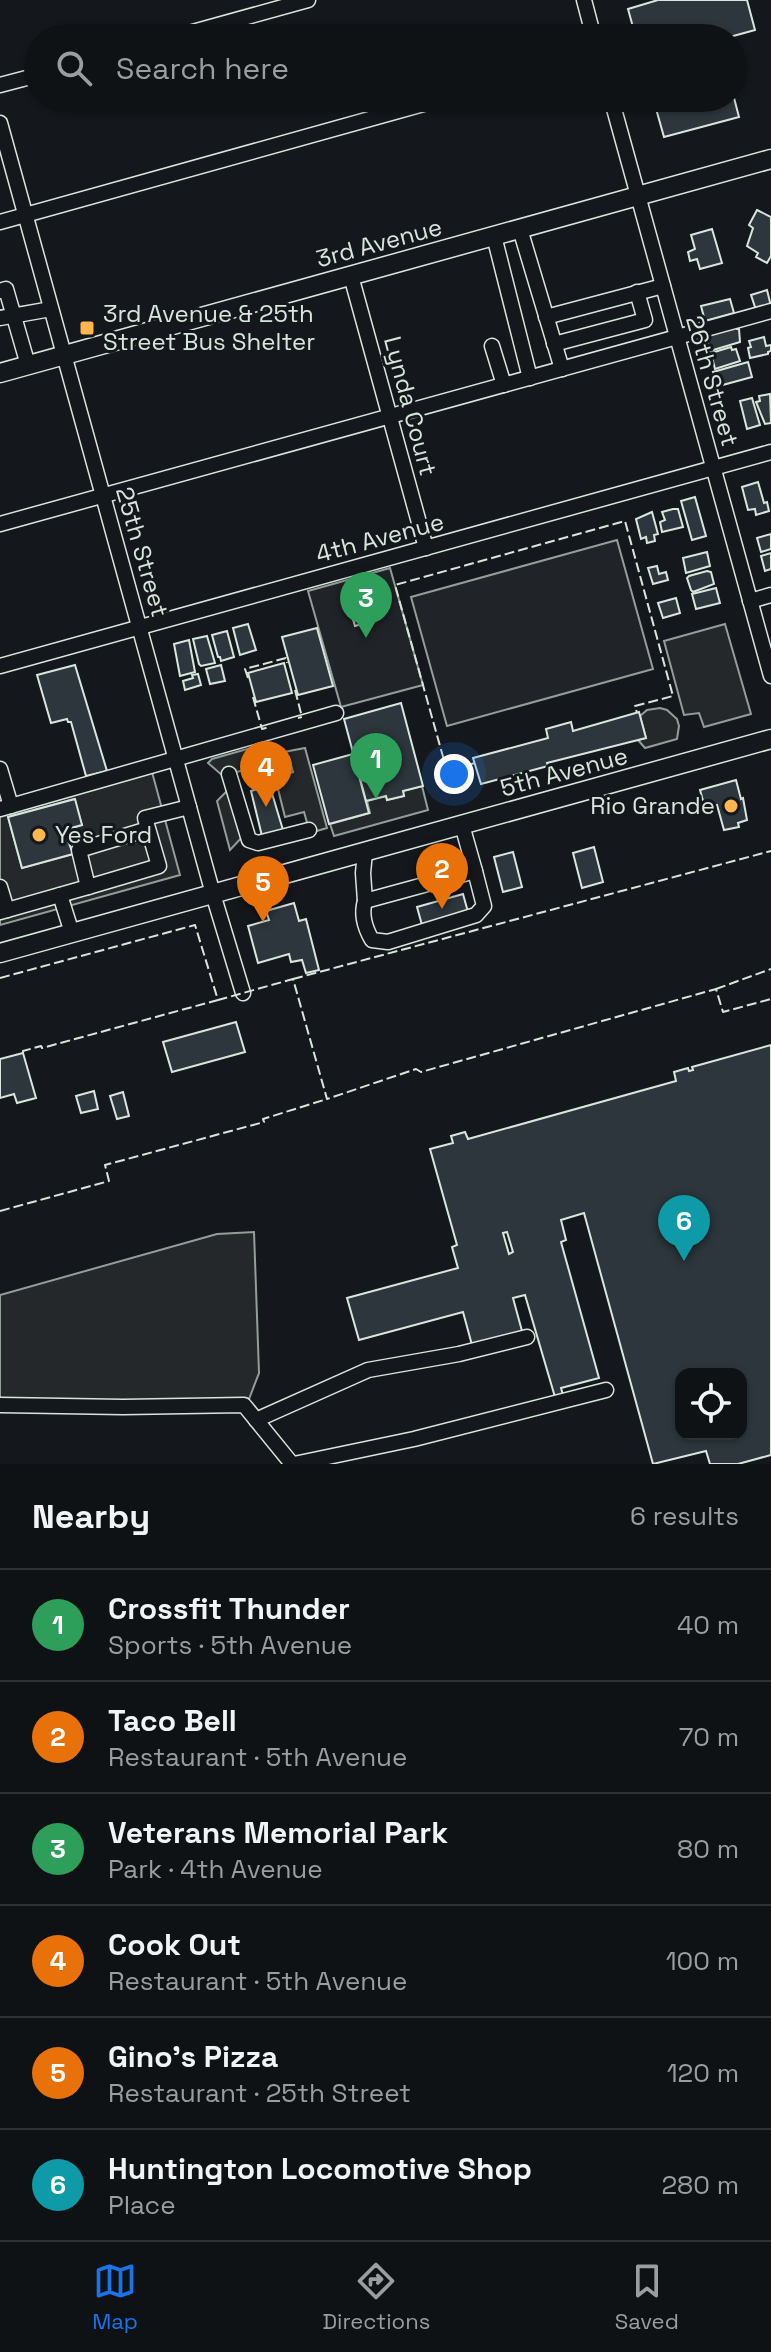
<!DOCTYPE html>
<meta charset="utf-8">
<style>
body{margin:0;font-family:"Space Grotesk",sans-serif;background:#181b1e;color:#f1f3f6}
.controls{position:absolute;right:24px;bottom:24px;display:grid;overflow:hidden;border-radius:16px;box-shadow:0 2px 6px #0004}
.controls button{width:72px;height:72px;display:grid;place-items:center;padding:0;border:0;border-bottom:2px solid #2f3234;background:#0f1215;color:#f1f3f6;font:40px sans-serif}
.you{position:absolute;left:454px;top:774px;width:28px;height:28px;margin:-20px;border:6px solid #fff;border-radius:50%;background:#1a73e8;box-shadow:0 0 0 12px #1a73e833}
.badge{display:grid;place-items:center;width:52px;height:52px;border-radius:50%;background:#1a73e8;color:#fff;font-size:26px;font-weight:700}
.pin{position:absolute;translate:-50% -66px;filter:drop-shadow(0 2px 4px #0008)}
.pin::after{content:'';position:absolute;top:42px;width:28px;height:24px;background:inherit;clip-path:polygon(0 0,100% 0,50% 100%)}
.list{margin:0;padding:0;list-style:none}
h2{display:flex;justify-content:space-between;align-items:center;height:104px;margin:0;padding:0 32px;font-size:34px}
h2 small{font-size:26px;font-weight:400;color:#9b9ea0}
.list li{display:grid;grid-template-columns:52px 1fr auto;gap:24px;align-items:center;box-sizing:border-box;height:112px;padding:0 32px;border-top:2px solid #2f3234}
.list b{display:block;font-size:30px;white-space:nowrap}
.list p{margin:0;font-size:26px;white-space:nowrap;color:#9b9ea0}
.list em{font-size:26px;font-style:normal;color:#9b9ea0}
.icon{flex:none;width:44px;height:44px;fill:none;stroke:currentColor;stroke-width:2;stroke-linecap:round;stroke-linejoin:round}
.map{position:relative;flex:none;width:771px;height:1464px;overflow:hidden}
.search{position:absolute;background:#0f1215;box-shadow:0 2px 6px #0004;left:24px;right:24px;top:24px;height:88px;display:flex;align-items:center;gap:20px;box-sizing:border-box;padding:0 28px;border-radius:44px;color:#9b9ea0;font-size:30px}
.sheet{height:776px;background:#0f1215}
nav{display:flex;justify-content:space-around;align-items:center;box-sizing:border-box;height:112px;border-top:2px solid #2f3234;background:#0f1215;font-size:22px;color:#9b9ea0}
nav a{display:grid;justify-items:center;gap:4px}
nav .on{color:#1a73e8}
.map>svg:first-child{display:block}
.green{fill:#202428;stroke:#939e99;stroke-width:2}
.parking{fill:#24282b;stroke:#939e99;stroke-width:2;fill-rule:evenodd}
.building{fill:#2c363c;stroke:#d8e6dc;stroke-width:2;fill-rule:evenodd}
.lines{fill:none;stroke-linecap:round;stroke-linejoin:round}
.minor-casing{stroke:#d8e6dc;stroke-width:17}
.major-casing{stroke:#d8e6dc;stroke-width:21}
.minor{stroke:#14181c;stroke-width:14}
.major{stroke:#14181c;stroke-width:18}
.fence{stroke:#d8e6dc;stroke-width:2;stroke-dasharray:10 4;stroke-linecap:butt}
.poi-dot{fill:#ffb74d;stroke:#14181c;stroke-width:3}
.labels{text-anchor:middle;stroke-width:6;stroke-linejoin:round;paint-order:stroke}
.street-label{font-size:24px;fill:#d8e6dc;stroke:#14181c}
.poi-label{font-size:24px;fill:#d8e6dc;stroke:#14181c;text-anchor:start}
</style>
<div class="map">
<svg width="771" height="1464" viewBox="0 0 771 1464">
<rect width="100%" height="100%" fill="#14181c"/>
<!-- green -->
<g class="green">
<polygon points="617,540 653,669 447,726 411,597"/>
<polygon points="390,568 423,685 341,707 308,591"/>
</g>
<!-- parking -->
<g class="parking">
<polygon points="725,624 751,714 704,727 699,713 684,715 664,641"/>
<polygon points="660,708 667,710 677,719 679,726 677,739 645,748 638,740 646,738 640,716 647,710"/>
<polygon points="268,743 279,753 305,748 327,828 310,833 304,812 285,817 275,777 293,772 289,757 223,776 208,763 212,759"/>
<path d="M152 772 180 875 0 925V814ZM74 799 82 825 64 830 73 854 22 868 8 817Z"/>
<polygon points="232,786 246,833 230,850 217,801"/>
<polygon points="422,786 428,810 334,836 330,824 370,813 367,801 386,796 387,800 404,796 403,791"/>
<polygon points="254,1232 259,1373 249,1399 155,1402 0,1399 0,1295 217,1234"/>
</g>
<!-- building -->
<g class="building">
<polygon points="658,0 747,0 755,30 726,38 636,38 628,9"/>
<polygon points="733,94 739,117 664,137 653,98 733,98"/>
<polygon points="757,210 771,217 771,256 767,263 756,257 758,253 747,246 753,228 749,225"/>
<polygon points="712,229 722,263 700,269 697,259 690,261 688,252 695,249 691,235"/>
<polygon points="767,290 771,306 756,310 751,295"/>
<polygon points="730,299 734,313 705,321 701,306"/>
<polygon points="736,326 737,329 739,329 740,342 710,351 706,335"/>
<polygon points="764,337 766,346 771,345 771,351 768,352 768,354 750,358 748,348 751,347 749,341"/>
<polygon points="731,347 732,350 736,349 740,361 715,369 711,353"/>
<polygon points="748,362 752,377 719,386 713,372"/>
<polygon points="770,394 771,423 765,424 756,402 760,401 759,396"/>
<polygon points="752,398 760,425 747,429 740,401"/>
<polygon points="758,482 764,503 767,502 769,511 756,515 755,509 748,510 742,487"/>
<polygon points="695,497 706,536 692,540 681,501"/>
<polygon points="673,509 678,509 683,527 662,532 660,522 665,520 662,512"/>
<polygon points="652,512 658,534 654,535 655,541 647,543 646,537 641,539 636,519"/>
<polygon points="771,534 771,549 761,552 757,538"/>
<polygon points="707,552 710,566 686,573 683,558"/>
<polygon points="771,553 771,569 765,571 761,556"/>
<polygon points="657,566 659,574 666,572 668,580 653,584 648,568"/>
<polygon points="707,571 711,572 714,584 693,592 691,590 687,578 689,576"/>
<polygon points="716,588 720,603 696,609 692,594"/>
<polygon points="676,598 680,613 663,618 658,603"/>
<polygon points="362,613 365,623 355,626 352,616"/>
<polygon points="248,624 256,650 240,655 233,628"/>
<polygon points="317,628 333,686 298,695 282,637"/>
<polygon points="227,631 234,657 221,661 220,657 218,657 212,635"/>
<polygon points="207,636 215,663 201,666 199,664 193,639"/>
<polygon points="189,640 195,672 180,676 174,644"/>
<polygon points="284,663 292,693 256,702 248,673"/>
<polygon points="75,665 107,771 86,776 71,722 68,722 67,719 51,723 37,675"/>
<polygon points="221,665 225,681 210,684 206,669"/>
<polygon points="198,674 201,685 185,690 183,681 193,678 192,675"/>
<polygon points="401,703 423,786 403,791 404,796 387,800 386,796 366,801 344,719"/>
<polygon points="639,712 646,738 547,763 548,766 481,784 473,758 548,738 546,729 571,722 573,731"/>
<polygon points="353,754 369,813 329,824 313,765"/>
<polygon points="268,780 283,830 262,836 251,791 254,790 253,784"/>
<polygon points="736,780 741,799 743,798 747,820 738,823 739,827 724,830 717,805 705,808 700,790"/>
<polygon points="75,799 82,825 64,830 73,854 22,868 8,817"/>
<polygon points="594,847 603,882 582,888 573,853"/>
<polygon points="513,852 522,887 503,892 494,857"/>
<polygon points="463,894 468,912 422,925 417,907"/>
<polygon points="294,903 299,921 306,919 319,970 306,973 302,960 291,962 289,954 258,963 248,926 269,920 266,911"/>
<polygon points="236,1022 245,1052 172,1072 163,1042"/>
<path d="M771 1045V1455L738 1464H710L706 1451 653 1464 584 1213 561 1220 566 1240 561 1242 599 1378 561 1388 563 1395 555 1397 525 1295 513 1298 522 1331 472 1345 463 1312 359 1340 347 1298 458 1268 452 1247 457 1245 430 1149 453 1143 451 1136 465 1132 468 1139 676 1081 674 1072 688 1068 689 1071 693 1070 692 1067ZM507 1232 513 1252 509 1254 503 1233ZM681 1374H741V1434H681Z"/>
<polygon points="23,1053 36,1098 17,1103 14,1094 0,1098 0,1059"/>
<polygon points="94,1091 98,1109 81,1113 76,1096"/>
<polygon points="123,1092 129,1116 117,1119 110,1096"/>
</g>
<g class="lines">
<defs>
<g id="minor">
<polyline points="584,0 594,38"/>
<polyline points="171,38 308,0"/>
<polyline points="0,85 38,75"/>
<polyline points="611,98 771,676"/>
<polyline points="0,123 213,894 243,993"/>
<polyline points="0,222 445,98"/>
<polyline points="520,229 562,369"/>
<polyline points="494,236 530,378"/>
<polyline points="351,276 426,548"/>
<polyline points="0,291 6,289 28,365"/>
<polyline points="546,317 663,286"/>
<polyline points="0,318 51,309"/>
<polyline points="554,344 645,320 637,292"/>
<polyline points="492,346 504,385"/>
<polyline points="0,524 771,311"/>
<polyline points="750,601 771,595"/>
<polyline points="0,666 771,452"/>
<polyline points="0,769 11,806"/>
<polyline points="229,774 249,840 258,843 309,830"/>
<polyline points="0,809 336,713"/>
<polyline points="148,829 79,850 88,887 159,866 145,818 189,807"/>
<polyline points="365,852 363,873 365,901 475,871 462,825"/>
<polyline points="0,887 7,910"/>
<polyline points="60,895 72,933"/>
<path d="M365 901C361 914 365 928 372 940L388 942 476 915 484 906 475 871"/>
<polyline points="0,912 88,887"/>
<polyline points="0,1405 123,1407 244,1405 292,1464"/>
<polyline points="256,1420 368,1370 459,1354 527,1337"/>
<polyline points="294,1464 414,1439 606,1390"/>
</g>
<g id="major">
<polyline points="0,373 771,159"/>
<polyline points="0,953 771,739"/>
</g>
</defs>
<!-- minor casing -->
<use href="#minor" class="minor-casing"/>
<!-- major casing -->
<use href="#major" class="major-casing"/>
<!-- minor -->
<use href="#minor" class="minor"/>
<!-- major -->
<use href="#major" class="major"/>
<!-- fence -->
<g class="fence">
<polyline points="248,678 245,669 286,658 287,663"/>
<polyline points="295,690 302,717 298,718"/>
<polyline points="253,697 262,729 269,727"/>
<polyline points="475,763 447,771 395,585 625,521 673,696 635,706 637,713"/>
<polyline points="0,978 195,925 218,1000 293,979 327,1099 416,1069 421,1072 716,989 723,1012 771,999"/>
<polyline points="293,979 771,851"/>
<polyline points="716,989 771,969"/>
<polyline points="23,1053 23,1051 41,1046 42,1048 218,1000"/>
<polyline points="0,1211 109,1181 105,1165 264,1122 263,1119 327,1099"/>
</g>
</g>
<!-- markers -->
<g class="poi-dot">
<rect x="79" y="320" width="16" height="16" rx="4"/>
<circle cx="731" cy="806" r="8"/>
<circle cx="39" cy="835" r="8"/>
</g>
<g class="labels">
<!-- street labels -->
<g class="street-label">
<text transform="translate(379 243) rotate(-15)" y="8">3rd Avenue</text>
<text transform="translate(712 381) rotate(74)" y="8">26th Street</text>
<text transform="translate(410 406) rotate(75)" y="8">Lynda Court</text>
<text transform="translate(380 538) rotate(-15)" y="8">4th Avenue</text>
<text transform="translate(142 552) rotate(74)" y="8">25th Street</text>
<text transform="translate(564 772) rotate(-15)" y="8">5th Avenue</text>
</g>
<!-- poi labels -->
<g class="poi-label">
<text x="103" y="322">3rd Avenue &amp; 25th<tspan x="103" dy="28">Street Bus Shelter</tspan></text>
<text x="715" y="814" text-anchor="end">Rio Grande</text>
<text x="55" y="843">Yes Ford</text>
</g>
</g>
</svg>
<div class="controls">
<button><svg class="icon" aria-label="locate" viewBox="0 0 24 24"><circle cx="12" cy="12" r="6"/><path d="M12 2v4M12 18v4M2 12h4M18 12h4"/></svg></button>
</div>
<div class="you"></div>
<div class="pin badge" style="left:376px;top:799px;background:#2e9e5b">1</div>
<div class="pin badge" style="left:442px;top:909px;background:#e8710a">2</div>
<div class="pin badge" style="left:366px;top:638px;background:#2e9e5b">3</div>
<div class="pin badge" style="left:266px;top:807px;background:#e8710a">4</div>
<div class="pin badge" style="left:263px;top:922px;background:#e8710a">5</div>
<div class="pin badge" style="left:684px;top:1261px;background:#0f9aa8">6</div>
<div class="search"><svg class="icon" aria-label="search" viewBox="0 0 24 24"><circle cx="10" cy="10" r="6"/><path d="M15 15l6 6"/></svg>Search here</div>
</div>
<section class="sheet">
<h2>Nearby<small>6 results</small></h2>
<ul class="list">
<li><span class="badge" style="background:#2e9e5b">1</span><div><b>Crossfit Thunder</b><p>Sports · 5th Avenue</p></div><em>40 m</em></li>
<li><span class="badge" style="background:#e8710a">2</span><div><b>Taco Bell</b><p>Restaurant · 5th Avenue</p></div><em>70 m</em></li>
<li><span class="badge" style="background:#2e9e5b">3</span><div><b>Veterans Memorial Park</b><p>Park · 4th Avenue</p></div><em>80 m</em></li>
<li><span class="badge" style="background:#e8710a">4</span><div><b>Cook Out</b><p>Restaurant · 5th Avenue</p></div><em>100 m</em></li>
<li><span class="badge" style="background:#e8710a">5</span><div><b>Gino's Pizza</b><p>Restaurant · 25th Street</p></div><em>120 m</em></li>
<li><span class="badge" style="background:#0f9aa8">6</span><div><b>Huntington Locomotive Shop</b><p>Place</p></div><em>280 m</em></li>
</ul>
</section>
<nav>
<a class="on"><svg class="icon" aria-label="map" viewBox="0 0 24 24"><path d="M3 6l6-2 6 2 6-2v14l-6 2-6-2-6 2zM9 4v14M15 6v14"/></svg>Map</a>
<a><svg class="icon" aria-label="directions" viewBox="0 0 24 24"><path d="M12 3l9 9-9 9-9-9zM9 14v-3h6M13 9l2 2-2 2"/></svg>Directions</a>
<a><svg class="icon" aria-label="saved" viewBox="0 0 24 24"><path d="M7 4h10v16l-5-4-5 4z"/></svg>Saved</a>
</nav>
